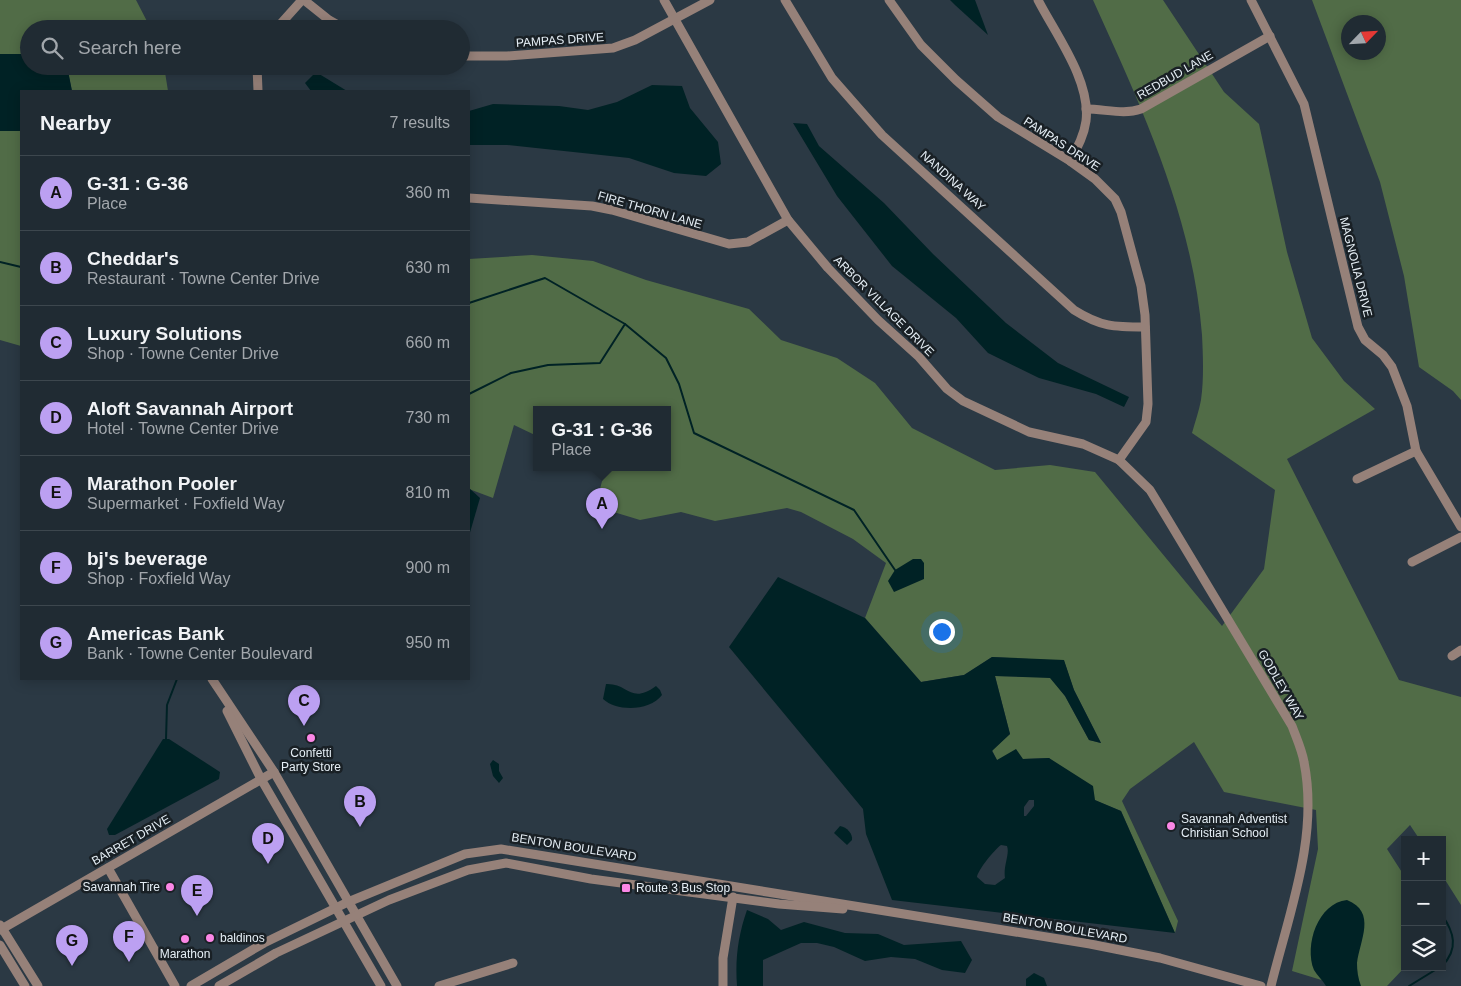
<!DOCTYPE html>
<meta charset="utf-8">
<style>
body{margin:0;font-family:Arial,sans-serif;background:#28333b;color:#f1f3f6}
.controls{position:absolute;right:15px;bottom:15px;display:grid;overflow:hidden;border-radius:0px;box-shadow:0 2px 12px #0003}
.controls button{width:45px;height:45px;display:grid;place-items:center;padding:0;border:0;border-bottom:1px solid #3d474e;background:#202b33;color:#f1f3f6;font:25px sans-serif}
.compass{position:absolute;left:1341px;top:15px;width:45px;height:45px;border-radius:50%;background:#202b33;box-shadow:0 2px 12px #0003;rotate:65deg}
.you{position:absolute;left:941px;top:631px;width:18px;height:18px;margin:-12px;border:4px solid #fff;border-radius:50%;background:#1a73e8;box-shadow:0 0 0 8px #1a73e833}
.badge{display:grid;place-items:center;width:32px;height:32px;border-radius:50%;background:#bca0f2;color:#111;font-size:16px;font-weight:700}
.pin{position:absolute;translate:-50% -41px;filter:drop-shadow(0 1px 2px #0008)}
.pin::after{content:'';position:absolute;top:26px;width:18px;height:15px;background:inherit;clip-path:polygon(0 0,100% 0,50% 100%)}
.popup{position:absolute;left:533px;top:406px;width:138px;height:65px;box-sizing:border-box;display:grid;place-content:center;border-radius:0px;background:#202b33;filter:drop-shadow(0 1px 4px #0005);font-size:16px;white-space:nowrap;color:#a2a7ac}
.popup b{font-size:19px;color:#f1f3f6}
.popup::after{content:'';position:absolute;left:50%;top:100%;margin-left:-10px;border:10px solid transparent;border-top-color:#202b33}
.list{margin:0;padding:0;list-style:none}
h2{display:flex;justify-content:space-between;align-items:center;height:65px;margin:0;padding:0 20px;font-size:21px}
h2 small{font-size:16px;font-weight:400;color:#a2a7ac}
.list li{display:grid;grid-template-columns:32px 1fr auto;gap:15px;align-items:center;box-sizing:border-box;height:75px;padding:0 20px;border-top:1px solid #3d474e}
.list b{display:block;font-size:19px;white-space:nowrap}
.list p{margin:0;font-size:16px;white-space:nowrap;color:#a2a7ac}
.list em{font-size:16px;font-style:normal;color:#a2a7ac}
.icon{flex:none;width:28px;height:28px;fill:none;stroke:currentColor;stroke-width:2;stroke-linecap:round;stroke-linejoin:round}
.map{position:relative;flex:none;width:1461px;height:986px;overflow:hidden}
.search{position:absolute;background:#202b33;box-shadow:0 2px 12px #0003;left:20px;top:20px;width:450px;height:55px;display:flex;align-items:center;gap:12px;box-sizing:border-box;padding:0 18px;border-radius:28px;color:#a2a7ac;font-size:19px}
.panel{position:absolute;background:#202b33;box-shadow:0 2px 12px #0003;left:20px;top:90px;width:450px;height:590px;border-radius:0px}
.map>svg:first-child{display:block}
.forest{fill:#516c47;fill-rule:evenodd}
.water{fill:#002225;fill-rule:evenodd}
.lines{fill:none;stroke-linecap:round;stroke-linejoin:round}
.stream{stroke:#002225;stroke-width:2}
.minor{stroke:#968179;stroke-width:9}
.poi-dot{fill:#fb87e6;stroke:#192025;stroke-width:2}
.labels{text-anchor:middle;stroke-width:5;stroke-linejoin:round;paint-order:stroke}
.street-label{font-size:12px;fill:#e5eef5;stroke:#192025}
.poi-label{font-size:12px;fill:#e5eef5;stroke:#192025;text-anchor:start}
</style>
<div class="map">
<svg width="1461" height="986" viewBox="0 0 1461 986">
<rect width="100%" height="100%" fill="#2b3944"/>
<!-- forest -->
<g class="forest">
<polygon points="0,0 136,0 151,29 29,29 29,54 0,54"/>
<path d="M1093 0H1163L1224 92 1259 124 1287 252 1312 338 1344 381 1375 409 1287 459 1399 680 1461 697V905L1442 875V840H1420L1410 825 1387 849 1405 877V967L1387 986H1341L1292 971 1318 849 1316 810 1224 792 1194 742 1130 789 1122 801 1178 921 1175 933 1121 811 1094 800 1049 758 997 760 992 750 1010 734 995 676 1050 677 1065 696 1089 740 1101 743 1074 690 1064 661 992 657 964 675 921 682 865 618 886 563 853 539 801 512 787 508 715 521 681 512 640 520 607 510 596 504 605 470 600 468H667V410H537V436L514 425 493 498 469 489V259L532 255 593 261 646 280 749 309 781 340 837 358 875 383 912 428 995 470 1050 465 1095 472 1222 626 1264 569 1275 490 1192 433C1195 422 1199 411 1201 400 1204 379 1203 355 1202 335 1193 217 1141 106 1093 0Z"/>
<path d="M1312 0H1461V400L1453 391 1419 367 1404 276 1380 182ZM1378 22V52H1348V22Z"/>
<polygon points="67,66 164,66 168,91 72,91"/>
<polygon points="0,131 21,131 21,346 0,340"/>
</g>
<!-- water -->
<g class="water">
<polygon points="950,0 975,0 988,35 955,5"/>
<polygon points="0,54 29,54 29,66 67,66 72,91 21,91 21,131 0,131"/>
<polygon points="316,72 347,91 311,91 305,83"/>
<polygon points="652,85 682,86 690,108 718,142 721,164 706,176 674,173 629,158 507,145 469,145 469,111 493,104 559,106 588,110 617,102"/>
<polygon points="793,123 807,124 819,146 884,203 933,254 1006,323 1058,363 1129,397 1124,407 1096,394 1039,378 988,353 956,318 892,266 837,196"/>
<polygon points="469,488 480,498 469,536"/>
<polygon points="913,559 921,559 924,563 924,579 894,592 888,581 895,570"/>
<path d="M778 577 865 618 921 682 964 675 992 657 1064 660 1074 690 1101 743 1089 740 1065 696 1050 678 995 676 1010 734 992 751 997 760 1016 749 1023 759 1049 758 1093 786 1095 800 1121 811 1175 933 892 900 866 834 863 809 729 647ZM1029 800H1034V806L1026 816H1024V807ZM1001 845 1007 846C1010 854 1003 866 1005 878L995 885 985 884 977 877C978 870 994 850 1001 845Z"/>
<path d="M606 684C629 683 630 705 656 686L660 690 662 695C650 711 617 712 603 699Z"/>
<polygon points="163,739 169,739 220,772 219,779 115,835 109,835 107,829"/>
<polygon points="493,760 499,764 499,771 503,778 499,783 493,776 490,764"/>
<path d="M840 826C847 827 853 834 852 840L847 845 834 833Z"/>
<path d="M1347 900C1377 912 1360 940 1357 963 1357 971 1358 978 1361 986H1326C1323 981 1317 975 1314 970 1304 945 1318 903 1347 900Z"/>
<path d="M747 910 768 919 781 930 804 922 845 933 878 934 904 945 961 941 972 960 965 973 942 970 915 959 891 957 865 961 834 947 817 943H801L763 960V986H737C735 959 738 936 747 910Z"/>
<polygon points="1034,973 1044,978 1047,986 1026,986 1026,979"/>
</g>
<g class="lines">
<!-- stream -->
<g class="stream">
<polyline points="0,262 21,267"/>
<polyline points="469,303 545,278 625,324 600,363 548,365 511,373 469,394"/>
<polyline points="625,324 666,358 679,384 694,433 854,510 895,570"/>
<polyline points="166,739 167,705 177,679"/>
<path d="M1442 915C1454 932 1459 949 1442 966"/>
<polyline points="1409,986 1440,967"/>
</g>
<!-- minor -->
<g class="minor">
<polyline points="304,0 329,20 345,29"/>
<path d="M664 0 788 220 828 268 878 320 919 357 947 389 963 401 1029 432 1083 444 1119 460 1150 490 1167 518 1292 726C1296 737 1302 750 1304 762 1319 837 1289 913 1271 986"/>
<path d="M785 0 832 78 882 135 1074 310C1101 327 1114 327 1145 327"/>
<polyline points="889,0 921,45 956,80 998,117 1070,161 1095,179 1115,199 1121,212 1141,286 1145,315 1148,404 1146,422 1119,460"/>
<path d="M1038 0C1056 35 1091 81 1086 121 1084 136 1077 148 1070 161"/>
<polyline points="1251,0 1304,104 1358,327 1365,340 1383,355 1392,367 1407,406 1416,451 1461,527"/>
<polyline points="276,29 302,0"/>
<polyline points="461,56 507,56 613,48 635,40 710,0"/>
<polyline points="257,66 258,91"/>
<path d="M1086 109C1105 109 1124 115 1141 109L1270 36"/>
<polyline points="469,198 592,206 612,210 729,244 748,242 788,220"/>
<polyline points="1357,479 1416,451"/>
<polyline points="1412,562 1461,537"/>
<polyline points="1452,656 1461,650"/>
<polyline points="212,679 274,772 397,986"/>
<polyline points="227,711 261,779 381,986"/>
<polyline points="108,868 175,986"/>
<polyline points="0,925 38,986"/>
<polyline points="0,930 274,772"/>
<polyline points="0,945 25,986"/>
<polyline points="191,986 264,943 348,902 465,854 501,849 1090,944 1160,958 1261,986"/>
<polyline points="219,986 276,953 389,900 468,870 506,863 591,879 779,904 843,909"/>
<polyline points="439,986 513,963"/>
<polyline points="723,986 723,958 733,897"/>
</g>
</g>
<!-- markers -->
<g class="poi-dot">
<circle cx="311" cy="738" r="5"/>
<circle cx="1171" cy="826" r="5"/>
<circle cx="170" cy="887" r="5"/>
<rect x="621" y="883" width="10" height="10" rx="2.5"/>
<circle cx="210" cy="938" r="5"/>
<circle cx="185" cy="939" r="5"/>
</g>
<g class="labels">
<!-- street labels -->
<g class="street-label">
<text transform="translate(560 40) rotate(-4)" y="4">PAMPAS DRIVE</text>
<text transform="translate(1175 75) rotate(-30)" y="4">REDBUD LANE</text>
<text transform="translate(1062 144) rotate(33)" y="4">PAMPAS DRIVE</text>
<text transform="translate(953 181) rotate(42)" y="4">NANDINA WAY</text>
<text transform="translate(650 210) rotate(16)" y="4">FIRE THORN LANE</text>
<text transform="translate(1356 267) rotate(76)" y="4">MAGNOLIA DRIVE</text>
<text transform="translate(884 306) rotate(45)" y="4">ARBOR VILLAGE DRIVE</text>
<text transform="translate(1281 685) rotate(60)" y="4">GODLEY WAY</text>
<text transform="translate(131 840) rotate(-30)" y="4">BARRET DRIVE</text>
<text transform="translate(574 847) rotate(9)" y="4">BENTON BOULEVARD</text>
<text transform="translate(1065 928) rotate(10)" y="4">BENTON BOULEVARD</text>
</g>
<!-- poi labels -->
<g class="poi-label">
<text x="311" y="757" text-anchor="middle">Confetti<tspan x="311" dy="14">Party Store</tspan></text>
<text x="1181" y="823">Savannah Adventist<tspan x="1181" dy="14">Christian School</tspan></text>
<text x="160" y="891" text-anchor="end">Savannah Tire</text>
<text x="636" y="892">Route 3 Bus Stop</text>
<text x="220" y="942">baldinos</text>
<text x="185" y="958" text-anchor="middle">Marathon</text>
</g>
</g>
</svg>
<div class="controls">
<button>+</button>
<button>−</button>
<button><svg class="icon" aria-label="layers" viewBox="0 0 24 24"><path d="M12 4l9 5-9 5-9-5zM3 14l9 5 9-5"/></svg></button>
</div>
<svg class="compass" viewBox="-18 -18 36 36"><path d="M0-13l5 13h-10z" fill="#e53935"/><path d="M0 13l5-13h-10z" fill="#a2a7ac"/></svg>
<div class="you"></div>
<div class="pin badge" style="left:602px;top:529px">A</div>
<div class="popup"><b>G-31 : G-36</b>Place</div>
<div class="pin badge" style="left:360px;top:827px">B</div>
<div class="pin badge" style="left:304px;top:726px">C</div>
<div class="pin badge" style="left:268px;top:864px">D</div>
<div class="pin badge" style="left:197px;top:916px">E</div>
<div class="pin badge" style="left:129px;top:962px">F</div>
<div class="pin badge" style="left:72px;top:966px">G</div>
<div class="search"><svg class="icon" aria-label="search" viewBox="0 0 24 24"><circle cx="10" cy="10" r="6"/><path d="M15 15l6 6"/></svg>Search here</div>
<section class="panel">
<h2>Nearby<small>7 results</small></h2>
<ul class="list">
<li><span class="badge">A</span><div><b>G-31 : G-36</b><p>Place</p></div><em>360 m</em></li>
<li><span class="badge">B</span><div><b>Cheddar's</b><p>Restaurant · Towne Center Drive</p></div><em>630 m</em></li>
<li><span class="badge">C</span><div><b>Luxury Solutions</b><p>Shop · Towne Center Drive</p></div><em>660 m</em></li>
<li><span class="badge">D</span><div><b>Aloft Savannah Airport</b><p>Hotel · Towne Center Drive</p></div><em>730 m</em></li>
<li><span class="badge">E</span><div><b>Marathon Pooler</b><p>Supermarket · Foxfield Way</p></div><em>810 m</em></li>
<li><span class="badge">F</span><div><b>bj's beverage</b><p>Shop · Foxfield Way</p></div><em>900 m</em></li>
<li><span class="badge">G</span><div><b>Americas Bank</b><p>Bank · Towne Center Boulevard</p></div><em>950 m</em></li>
</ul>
</section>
</div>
